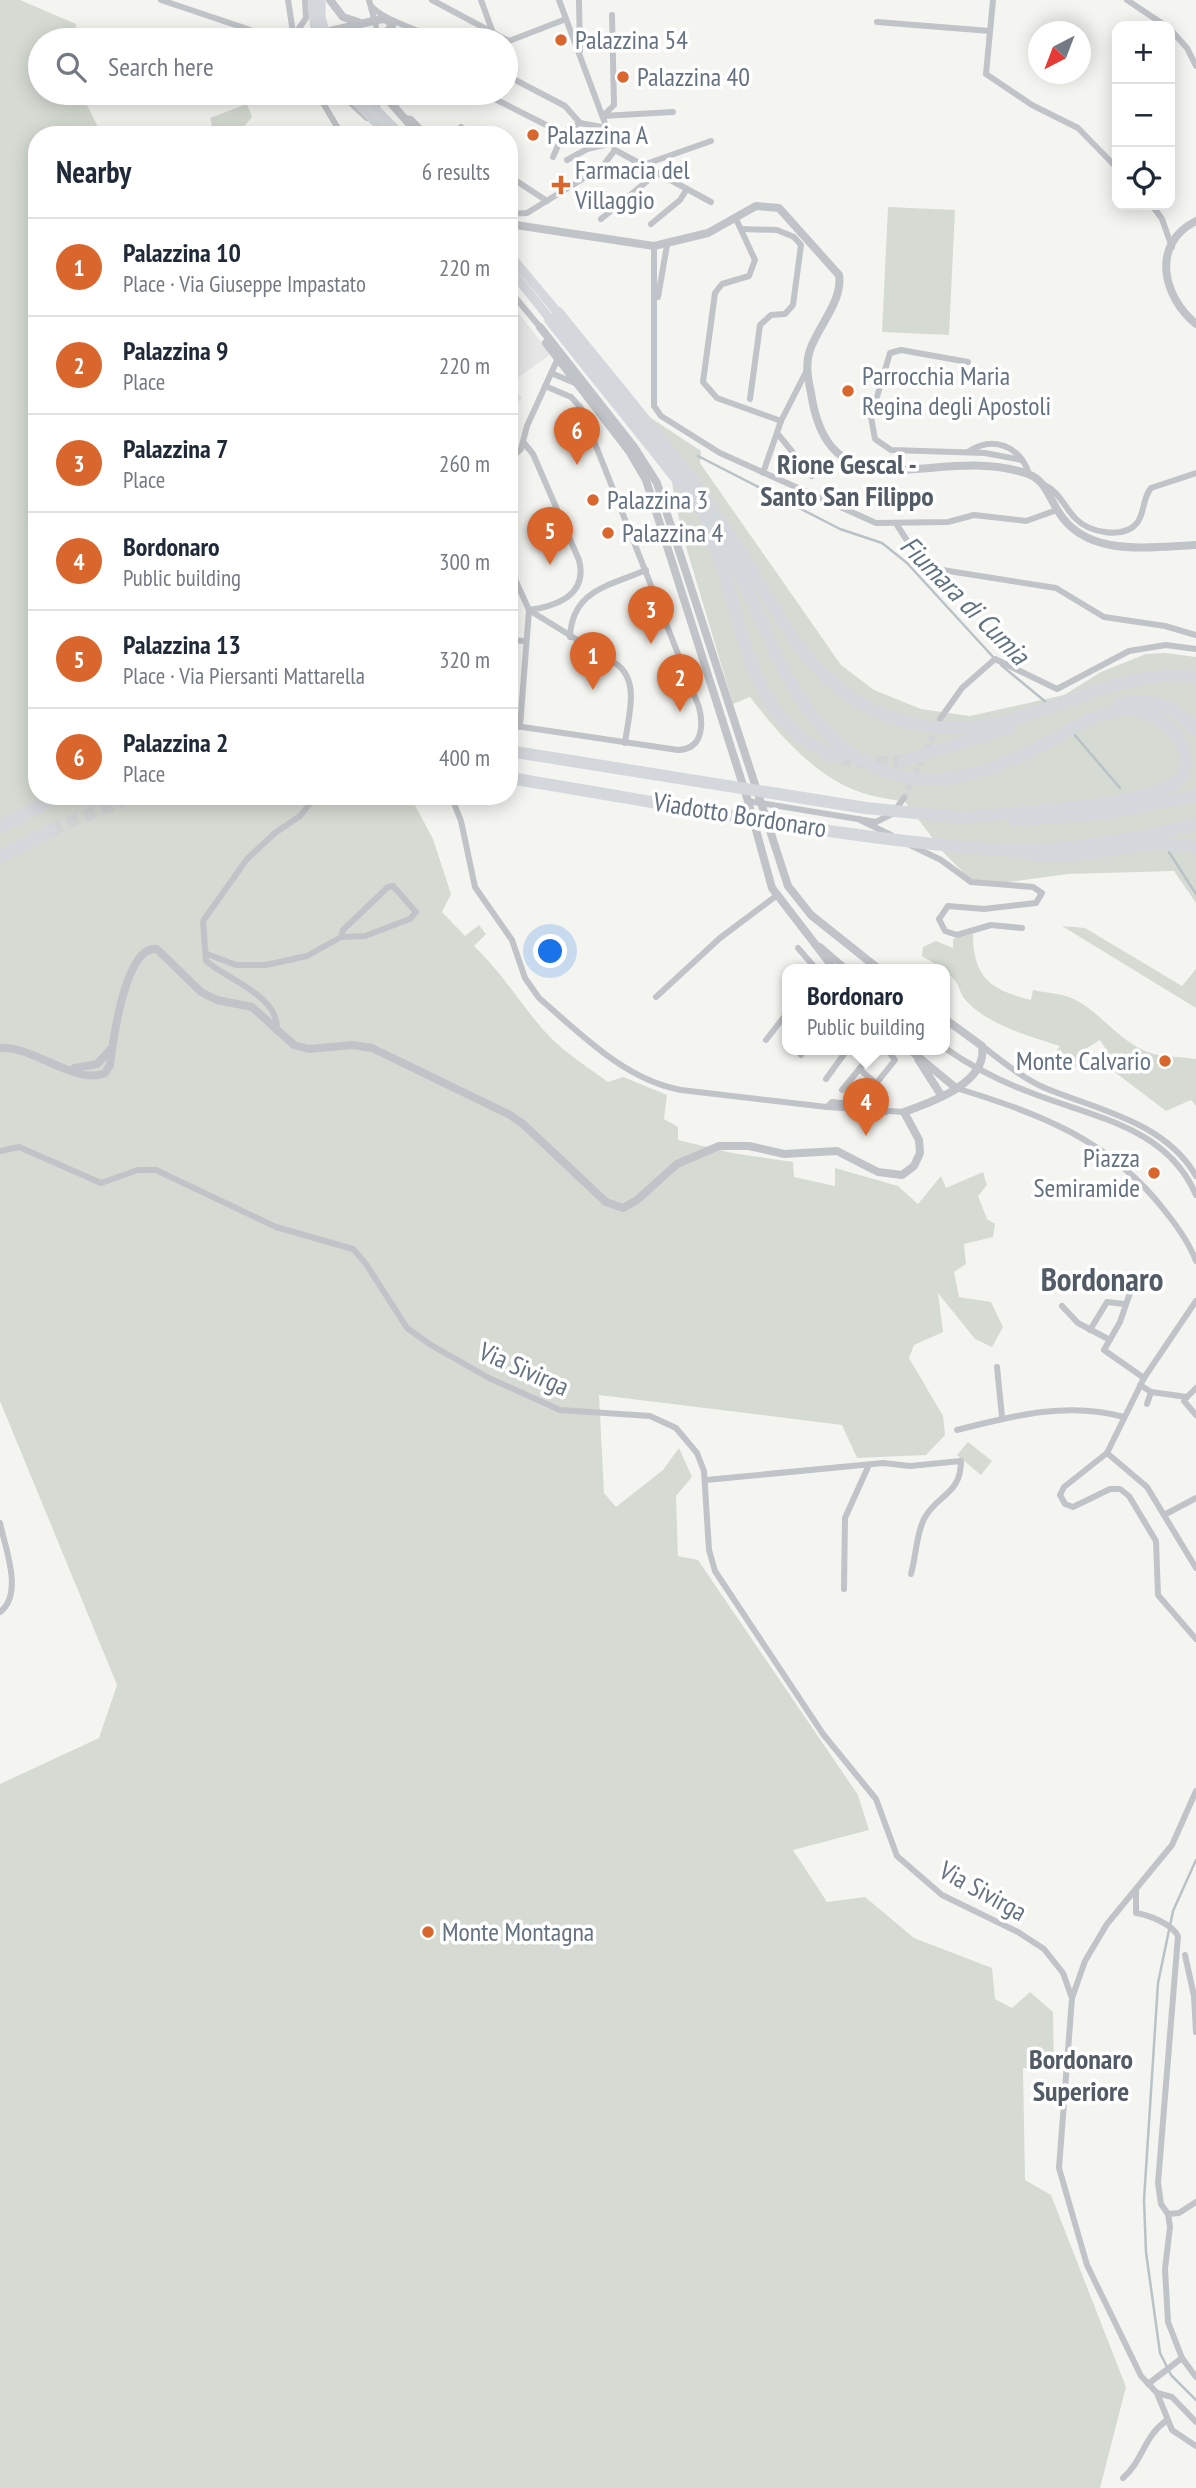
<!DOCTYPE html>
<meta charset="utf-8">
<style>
body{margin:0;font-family:"PT Sans Narrow",sans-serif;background:#f2f2f3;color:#1f2937}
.controls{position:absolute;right:21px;top:21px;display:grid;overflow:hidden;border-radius:14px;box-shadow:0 4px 18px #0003}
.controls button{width:63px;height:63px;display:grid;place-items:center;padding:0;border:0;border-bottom:2px solid #e0e1e3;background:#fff;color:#1f2937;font:35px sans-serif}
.compass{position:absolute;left:1028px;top:21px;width:63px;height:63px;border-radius:50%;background:#fff;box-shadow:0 4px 18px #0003;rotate:222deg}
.you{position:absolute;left:551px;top:952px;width:24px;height:24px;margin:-18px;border:5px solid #fff;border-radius:50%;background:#1a73e8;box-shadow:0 0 0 10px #1a73e833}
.badge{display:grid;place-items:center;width:46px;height:46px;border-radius:50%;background:#d9662d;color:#fff;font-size:23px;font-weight:700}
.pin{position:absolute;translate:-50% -58px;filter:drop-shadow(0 2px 4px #0008)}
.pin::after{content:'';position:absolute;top:37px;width:24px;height:21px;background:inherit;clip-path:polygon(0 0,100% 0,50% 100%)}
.popup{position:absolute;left:782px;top:964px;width:168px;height:91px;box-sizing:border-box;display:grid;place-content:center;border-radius:14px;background:#fff;filter:drop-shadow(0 2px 5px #0005);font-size:23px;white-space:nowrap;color:#747a83}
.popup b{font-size:26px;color:#1f2937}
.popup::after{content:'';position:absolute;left:50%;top:100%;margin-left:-14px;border:14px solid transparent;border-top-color:#fff}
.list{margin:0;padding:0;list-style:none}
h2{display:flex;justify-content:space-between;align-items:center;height:91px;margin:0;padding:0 28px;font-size:30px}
h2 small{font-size:23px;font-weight:400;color:#747a83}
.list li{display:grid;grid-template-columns:46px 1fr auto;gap:21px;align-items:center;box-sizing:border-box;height:98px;padding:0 28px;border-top:2px solid #e0e1e3}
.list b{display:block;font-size:26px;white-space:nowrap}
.list p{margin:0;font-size:23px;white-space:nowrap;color:#747a83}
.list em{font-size:23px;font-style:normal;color:#747a83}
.icon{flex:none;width:38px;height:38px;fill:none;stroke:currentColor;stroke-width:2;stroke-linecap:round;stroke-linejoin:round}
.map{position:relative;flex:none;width:1196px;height:2488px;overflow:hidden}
.search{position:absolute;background:#fff;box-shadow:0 4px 18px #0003;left:28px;top:28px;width:490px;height:77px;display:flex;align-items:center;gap:18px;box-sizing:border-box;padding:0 24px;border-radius:38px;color:#747a83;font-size:26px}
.panel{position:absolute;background:#fff;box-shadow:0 4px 18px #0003;left:28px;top:126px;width:490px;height:679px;border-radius:28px}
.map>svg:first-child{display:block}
.built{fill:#e5e6e5}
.green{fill:#d5dbd3}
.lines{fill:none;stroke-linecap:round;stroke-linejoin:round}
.stream{stroke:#b8c2c7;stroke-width:2.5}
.minor-tunnel{stroke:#d0d4d5;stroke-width:6;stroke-dasharray:6 3;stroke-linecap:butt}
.motorway-tunnel{stroke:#d0d4d5;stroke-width:12;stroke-dasharray:12 6;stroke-linecap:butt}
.minor{stroke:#c0c3c7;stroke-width:6}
.tertiary{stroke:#c0c3c7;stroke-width:8}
.secondary{stroke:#d4d8dc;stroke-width:9}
.motorway{stroke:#d4d8dc;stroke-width:12}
.poi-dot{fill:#d9662d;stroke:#fff;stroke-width:2.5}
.labels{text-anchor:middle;stroke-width:7;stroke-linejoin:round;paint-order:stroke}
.poi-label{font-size:26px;fill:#657281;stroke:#fff;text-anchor:start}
.street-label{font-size:26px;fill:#657281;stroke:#fff}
.neighbourhood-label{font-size:28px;font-weight:bold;fill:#535c66;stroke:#fff}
.water-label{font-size:28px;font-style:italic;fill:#61737e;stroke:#fff}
.district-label{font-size:33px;font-weight:bold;fill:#535c66;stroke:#fff}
</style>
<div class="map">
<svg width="1196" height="2488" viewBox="0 0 1196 2488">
<rect width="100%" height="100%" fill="#f4f5f1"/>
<!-- built -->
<polygon class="built" points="514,308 551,354 519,377 514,392 522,397 509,414 509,310"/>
<!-- green -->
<g class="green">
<path d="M0 0H20L76 24 77 40H40V93H81L102 135H37V796H410L433 839 451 894 442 912 465 936 479 925 486 934 474 946C503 973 523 1009 551 1038 567 1054 589 1068 608 1082L623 1077 667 1095 664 1119 678 1127V1140L732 1153 793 1162 794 1177 835 1186V1168L898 1186 918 1204 941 1176 946 1188 983 1172 987 1185 978 1196 987 1219 995 1224 993 1237 964 1244 966 1264 954 1272 959 1297 991 1302 1003 1327 992 1347 975 1339 938 1293 943 1332 914 1345 909 1358 943 1416 945 1435 926 1455 857 1458 842 1425 599 1395 604 1493 616 1507 663 1470 679 1448 692 1477 676 1496 678 1556 698 1560 858 1795 869 1830 793 1850 827 1902 865 1897 914 1938 992 1968 995 1999 1012 2008 1030 1992 1053 2012 1054 2070 1023 2068 1025 2180 1051 2195 1126 2387 1100 2488H0V1784L99 1738 117 1685 0 1401Z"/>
<polygon points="247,104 252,117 237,135 193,135 212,125 210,118"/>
<polygon points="888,207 955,210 949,335 882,332"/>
<path d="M645 414 701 451 700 463 841 665 874 690 921 709 970 716 1064 695 1101 672 1146 654 1166 653 1196 657V903L1174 871 1068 874 994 884 970 879 944 853 905 802C890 799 872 797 857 791 815 776 777 732 750 697L733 704 681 530 672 483 688 468Z"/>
<polygon points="1062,926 1085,928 1182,986 1196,969 1196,1008"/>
<path d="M973 934C973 978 991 990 1031 1000L1033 990C1045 993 1060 993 1071 998 1101 1010 1121 1047 1158 1055 1170 1057 1184 1057 1196 1059V1106L1191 1100 1166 1111 1108 1067 1107 1051 1100 1040 1087 1048 1090 1055 1067 1073 1050 1060 1060 1046C1029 1036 984 1024 963 997 960 992 959 986 956 982 947 970 935 964 922 956L923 947 936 941 953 948V939Z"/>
<polygon points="968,1442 992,1461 981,1475 957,1455"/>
</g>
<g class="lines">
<!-- stream -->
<g class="stream">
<polyline points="698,456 840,529 882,543 907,563 994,658"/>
<polyline points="1001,665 1047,703"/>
<polyline points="1073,733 1120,788"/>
<polyline points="1169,852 1196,894"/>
<polyline points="1196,1860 1173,1911 1158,1983 1144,2200 1146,2252 1160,2353 1171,2375 1196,2400"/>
</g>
<!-- minor-tunnel -->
<polyline class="minor-tunnel" points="904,798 937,727"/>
<!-- motorway-tunnel -->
<g class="motorway-tunnel">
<polyline points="840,758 865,763 903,761"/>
<polyline points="47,802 61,796"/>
<polyline points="51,830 134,796"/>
</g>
<!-- minor -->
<g class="minor">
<polyline points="161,0 274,38 315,34"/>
<polyline points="288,0 294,39"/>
<polyline points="369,0 376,26"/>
<polyline points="432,0 509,41 566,19"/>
<polyline points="481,0 493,33"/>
<polyline points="559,0 615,150 711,202"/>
<polyline points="579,0 580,51"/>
<polyline points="993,0 986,74 1032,105 1078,128 1117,168"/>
<polyline points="1127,0 1166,26"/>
<path d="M372 7C386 21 419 30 439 40"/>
<polyline points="877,22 990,31"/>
<polyline points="1170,29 1187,48 1196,66"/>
<polyline points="293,37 306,18 305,0"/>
<polyline points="345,40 356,32"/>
<polyline points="506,75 565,106 580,123"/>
<polyline points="317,93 342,135"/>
<polyline points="340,93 367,118"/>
<polyline points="367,93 377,106"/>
<polyline points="483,93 556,130 564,132 580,123 607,128"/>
<polyline points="603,116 614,105 612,15"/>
<polyline points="603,116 673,112"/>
<polyline points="405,118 411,119 427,135"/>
<polyline points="461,127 468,135"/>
<polyline points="553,157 564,132"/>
<polyline points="567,160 587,149 613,143"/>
<polyline points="643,165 711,141"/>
<polyline points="509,176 547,201"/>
<polyline points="1152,205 1162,219 1172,247"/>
<polyline points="509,214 527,213 602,167 615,150"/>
<polyline points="601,219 657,173"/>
<polyline points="736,219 755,260 749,276 722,284 715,293 703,382 717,398 781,421"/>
<polyline points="651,224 680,200 687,189"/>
<polyline points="742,229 777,230 794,237 801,245 793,305 785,314 771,315 760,325 750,399"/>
<polyline points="654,246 654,406 661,416 720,453 876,523 948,522 974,515 1026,521 1057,510"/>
<polyline points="509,290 540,327"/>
<polyline points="658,297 667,245"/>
<polyline points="968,362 901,350 890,353 871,417 875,439 891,450 985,453 1022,460"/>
<polyline points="551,373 575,383"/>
<polyline points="777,433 812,476"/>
<path d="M524 443 533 454 579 560C588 595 557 606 529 610"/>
<path d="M968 452C993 435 1020 446 1029 474"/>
<polyline points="509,460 521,449 527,426 559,356"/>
<polyline points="763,473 781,421 807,370"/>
<path d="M1043 484C1061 493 1063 506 1076 519 1089 532 1123 540 1137 523 1145 513 1142 499 1151 488L1196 473"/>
<polyline points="897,525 917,556 936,569 1056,588 1104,617 1165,626 1196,635"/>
<polyline points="509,566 529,610 520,727"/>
<path d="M529 610 618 665C640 683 628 717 625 743"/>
<path d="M570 637C572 590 609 586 646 570"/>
<polyline points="509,640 525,641"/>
<polyline points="940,719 962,688 995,659 1057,689 1129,651 1166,645 1196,649"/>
<path d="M509 725 678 750C702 749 704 727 699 707L581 408 571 397 545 386"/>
<path d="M451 796 461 821 475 887 512 940 525 978 539 998C581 1034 625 1080 681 1090L827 1107 904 1112"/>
<polyline points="748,801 876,822 892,814 904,798"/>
<polyline points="858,819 891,835"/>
<polyline points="910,845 941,860 971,882 1033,887 1042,893 1036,903 984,909 948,906 939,919 945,931 957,935 991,925 1022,928"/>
<polyline points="820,946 848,970"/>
<polyline points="798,948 817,970"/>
<polyline points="207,954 236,965 266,965 307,956 341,937 365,936 410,919 416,912 393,886 388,887 343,930 341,937"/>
<polyline points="656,997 720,938 776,896"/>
<path d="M277 1031C280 996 228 980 206 961L203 921 247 859 275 833 300 816 316 796"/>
<polyline points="766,1040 787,1013"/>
<path d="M982 1046C1002 1061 1022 1078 1045 1088 1098 1110 1165 1122 1196 1176"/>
<path d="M945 1048C973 1068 1004 1083 1037 1095 1098 1118 1168 1129 1196 1195"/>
<polyline points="801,1055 805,1050"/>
<polyline points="859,1069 876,1083"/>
<polyline points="826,1079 847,1050"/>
<path d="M956 1088C1040 1114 1109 1139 1165 1211 1177 1226 1189 1242 1196 1261"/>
<polyline points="872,1089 886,1112"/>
<polyline points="842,1090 875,1050"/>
<polyline points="827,1107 832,1102 859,1105 895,1060 887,1050"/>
<polyline points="0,1151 19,1147 101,1183 138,1170 156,1170 276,1227 353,1249 366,1264 407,1328 431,1345 489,1378 560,1410 650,1416 676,1428 697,1453 704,1471 709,1550 715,1571 823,1734 876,1799 897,1856 942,1895 1018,1932 1044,1949 1063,1973 1072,1998"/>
<polyline points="1133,1284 1120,1322 1104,1350 1144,1378"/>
<polyline points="1196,1301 1144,1378 1107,1453 1064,1487 1060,1495 1065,1504 1073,1507 1110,1489 1120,1489 1129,1496 1156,1541 1158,1595 1196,1639"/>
<polyline points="1062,1306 1078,1323 1110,1340"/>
<polyline points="1090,1330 1107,1302 1124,1304"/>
<polyline points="997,1367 1002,1417"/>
<polyline points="1140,1385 1151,1392 1187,1397 1184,1401 1196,1415"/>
<polyline points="1187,1397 1196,1388"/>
<polyline points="1147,1404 1151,1392"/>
<path d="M957 1430C1012 1416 1068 1401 1124 1417"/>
<polyline points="1107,1453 1147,1487 1196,1568"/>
<path d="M706 1480 883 1463 910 1466 961 1461C961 1495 937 1494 924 1519 916 1535 916 1557 911 1574"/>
<polyline points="1164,1515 1196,1498"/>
<path d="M0 1523C5 1548 24 1594 0 1612"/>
<polyline points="844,1589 845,1518 868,1467"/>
<polyline points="1196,1791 1172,1845 1107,1924 1085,1961 1072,1998 1059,2168 1087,2265 1141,2376 1157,2393 1172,2397 1196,2422"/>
<path d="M1136 1892V1913C1149 1915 1172 1924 1178 1936L1158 2183 1161 2204 1168 2214 1170 2227 1165 2269 1168 2322 1182 2358 1196 2377"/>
<polyline points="1185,1955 1194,1996 1196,2032"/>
<polyline points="1168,2214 1179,2213 1196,2202"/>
<polyline points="1148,2384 1182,2358"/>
<polyline points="1157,2393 1172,2430 1196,2446"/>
<path d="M1123 2478C1143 2461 1143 2437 1167 2420"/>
</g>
<!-- tertiary -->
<g class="tertiary">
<polyline points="330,0 343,17 358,22"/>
<polyline points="337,30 362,32 381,40"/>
<polyline points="321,33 382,19 388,20 392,26 385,34 362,32"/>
<polyline points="382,93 419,135"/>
<path d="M1196 221C1150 244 1163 297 1196 324"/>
<path d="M509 224 654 246 708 233 756 206 779 208 839 275C843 301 818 326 810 350 805 364 808 379 811 393 817 432 831 461 873 470 925 473 978 456 1028 474 1045 480 1049 497 1058 511 1086 558 1149 547 1196 545"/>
<polyline points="540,327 634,447 657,483 788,886 811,915 880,970"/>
<polyline points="546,343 629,451 646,480 748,801 772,888 835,970"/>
<path d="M0 1048C31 1045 78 1086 105 1073L110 1065C113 1041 125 945 157 949L201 992 217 1000 252 1007 294 1045 309 1049 352 1045 372 1048 510 1115 523 1124 606 1202 623 1208 637 1200 677 1164 719 1146H749L784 1154 837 1151 878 1172 902 1175 914 1166 920 1153 919 1140 904 1112C932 1102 988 1083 982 1046L945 1019"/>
<polyline points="910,1050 956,1088"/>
<polyline points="919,1050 918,1059 941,1095"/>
<polyline points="75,1068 97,1064 111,1049"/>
</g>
<!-- secondary -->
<g class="secondary">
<polyline points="312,0 316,40"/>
<polyline points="321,0 321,16 327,40"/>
<polyline points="347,93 388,135"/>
<polyline points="360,93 401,135"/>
<polyline points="509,254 558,313"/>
<polyline points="509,268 550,319"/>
</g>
<!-- motorway -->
<g class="motorway">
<path d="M558 313C617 387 681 460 733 540 765 588 788 644 833 683 867 713 909 728 954 728 1038 727 1112 666 1196 677"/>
<path d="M550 319C602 386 657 451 708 519 768 600 782 740 892 774 947 791 1006 765 1054 739 1074 728 1093 715 1116 711 1153 704 1196 736 1183 777 1159 807 1002 813 959 818"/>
<path d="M707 530C748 612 738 722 840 758"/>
<path d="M1120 703C1151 697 1176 706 1196 730"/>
<polyline points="509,751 866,808 966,818"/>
<polyline points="903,761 1009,728"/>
<path d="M509 778C672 804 837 839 1002 850 1058 853 1141 838 1196 824"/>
<polyline points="1015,820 1100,814 1196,796"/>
<polyline points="0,827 47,802"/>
<path d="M1028 854C1084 864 1143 834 1196 848"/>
<polyline points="0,857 51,830"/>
</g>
</g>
<!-- markers -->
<g class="poi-dot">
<circle cx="561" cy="40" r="7"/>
<circle cx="623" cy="77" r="7"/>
<circle cx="533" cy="135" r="7"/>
<path d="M557.5 174.5h7v7h7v7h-7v7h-7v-7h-7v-7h7z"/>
<circle cx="848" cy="391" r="7"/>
<circle cx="593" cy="500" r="7"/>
<circle cx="608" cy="533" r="7"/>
<circle cx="1165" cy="1061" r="7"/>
<circle cx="1154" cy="1173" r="7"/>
<circle cx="428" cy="1932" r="7"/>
</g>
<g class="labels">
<!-- poi labels -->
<g class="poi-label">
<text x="575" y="49">Palazzina 54</text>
<text x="637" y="86">Palazzina 40</text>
<text x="547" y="144">Palazzina A</text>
<text x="575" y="179">Farmacia del<tspan x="575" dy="30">Villaggio</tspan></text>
<text x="862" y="385">Parrocchia Maria<tspan x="862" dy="30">Regina degli Apostoli</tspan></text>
<text x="607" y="509">Palazzina 3</text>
<text x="622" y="542">Palazzina 4</text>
<text x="1151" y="1070" text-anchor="end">Monte Calvario</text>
<text x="1140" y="1167" text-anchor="end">Piazza<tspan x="1140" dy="30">Semiramide</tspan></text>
<text x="442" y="1941">Monte Montagna</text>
</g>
<!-- street labels -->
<g class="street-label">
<text transform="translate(740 815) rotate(9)" y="9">Viadotto Bordonaro</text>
<text transform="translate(524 1369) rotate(24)" y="9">Via Sivirga</text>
<text transform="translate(983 1891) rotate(29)" y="9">Via Sivirga</text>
</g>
<!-- neighbourhood labels -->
<g class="neighbourhood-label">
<text x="847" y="474">Rione Gescal -<tspan x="847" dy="32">Santo San Filippo</tspan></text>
<text x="1081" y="2069">Bordonaro<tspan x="1081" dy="32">Superiore</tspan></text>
</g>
<!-- water labels -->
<g class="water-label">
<text transform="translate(965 600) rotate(45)" y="10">Fiumara di Cumia</text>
</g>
<!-- district labels -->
<g class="district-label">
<text x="1102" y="1291">Bordonaro</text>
</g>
</g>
</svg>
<div class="controls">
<button>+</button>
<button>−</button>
<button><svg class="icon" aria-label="locate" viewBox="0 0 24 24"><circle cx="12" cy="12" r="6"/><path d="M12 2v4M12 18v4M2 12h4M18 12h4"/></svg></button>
</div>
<svg class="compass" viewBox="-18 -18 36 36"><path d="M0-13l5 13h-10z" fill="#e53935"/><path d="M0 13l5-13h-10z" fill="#747a83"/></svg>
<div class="you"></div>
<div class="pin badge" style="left:593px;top:690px">1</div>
<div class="pin badge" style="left:680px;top:712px">2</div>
<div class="pin badge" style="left:651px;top:644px">3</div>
<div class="pin badge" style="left:866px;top:1136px">4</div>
<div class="popup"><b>Bordonaro</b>Public building</div>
<div class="pin badge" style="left:550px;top:565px">5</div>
<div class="pin badge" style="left:577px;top:465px">6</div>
<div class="search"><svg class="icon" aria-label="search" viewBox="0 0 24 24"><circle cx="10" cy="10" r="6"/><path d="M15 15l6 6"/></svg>Search here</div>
<section class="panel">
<h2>Nearby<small>6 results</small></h2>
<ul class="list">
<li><span class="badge">1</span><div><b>Palazzina 10</b><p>Place · Via Giuseppe Impastato</p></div><em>220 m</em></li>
<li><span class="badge">2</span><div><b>Palazzina 9</b><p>Place</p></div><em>220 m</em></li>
<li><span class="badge">3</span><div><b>Palazzina 7</b><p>Place</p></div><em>260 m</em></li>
<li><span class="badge">4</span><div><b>Bordonaro</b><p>Public building</p></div><em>300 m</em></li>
<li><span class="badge">5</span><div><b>Palazzina 13</b><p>Place · Via Piersanti Mattarella</p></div><em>320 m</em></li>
<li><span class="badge">6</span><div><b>Palazzina 2</b><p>Place</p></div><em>400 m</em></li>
</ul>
</section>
</div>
